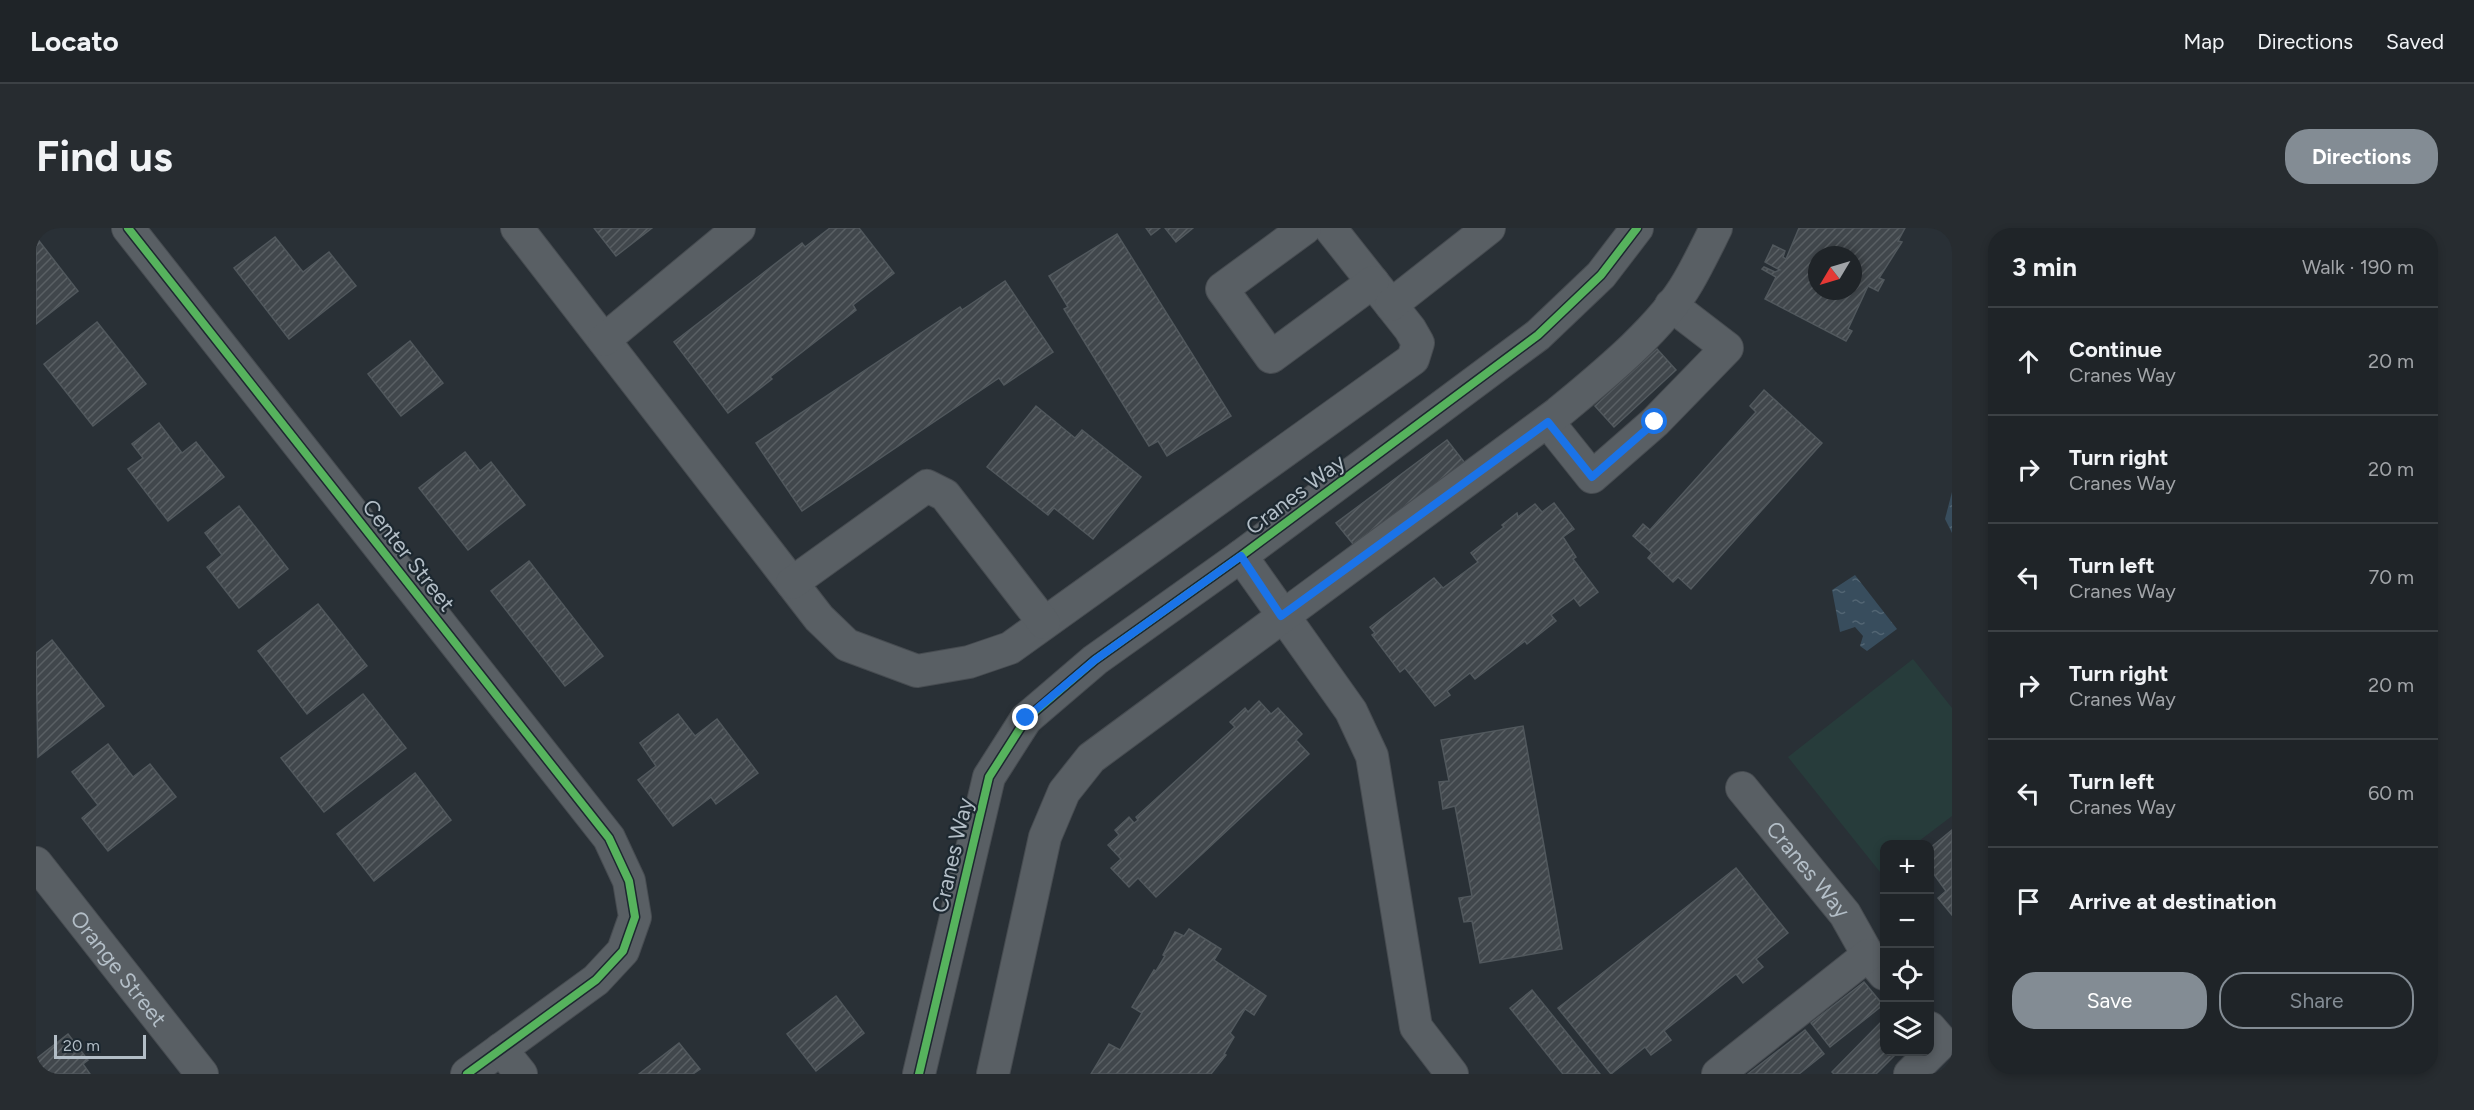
<!DOCTYPE html>
<meta charset="utf-8">
<style>
body{margin:0;font-family:Figtree,sans-serif;background:#272c30;color:#f1f3f6}
.controls{position:absolute;right:18px;bottom:18px;display:grid;overflow:hidden;border-radius:12px;box-shadow:0 3px 9px #0003}
.controls button{width:54px;height:54px;display:grid;place-items:center;padding:0;border:0;border-bottom:2px solid #3c4145;background:#1f2428;color:#f1f3f6;font:30px sans-serif}
.compass{position:absolute;left:1772px;top:18px;width:54px;height:54px;border-radius:50%;background:#1f2428;box-shadow:0 3px 9px #0003;rotate:232deg}
.scale{position:absolute;left:18px;bottom:15px;width:92px;box-sizing:border-box;padding-left:6px;border:3px solid #b3bec7;border-top:0;font-size:16px;line-height:21px;white-space:nowrap;color:#b3bec7;-webkit-text-stroke:4px #1d2830;paint-order:stroke}
.stop{position:absolute;width:18px;height:18px;margin:-14px;border:4px solid #1a73e8;border-radius:50%;background:#fff}
.stop.end{background:#1a73e8;border-color:#fff;box-shadow:0 2px 6px #0008}
.list{margin:0;padding:0;list-style:none}
h2{display:flex;justify-content:space-between;align-items:center;height:78px;margin:0;padding:0 24px;font-size:26px}
h2 small{font-size:20px;font-weight:400;color:#a1a4a8}
.list li{display:grid;grid-template-columns:39px 1fr auto;gap:18px;align-items:center;box-sizing:border-box;height:108px;padding:0 24px;border-top:2px solid #3c4145}
.list b{display:block;font-size:22px;white-space:nowrap}
.list p{margin:0;font-size:20px;white-space:nowrap;color:#a1a4a8}
.list em{font-size:20px;font-style:normal;color:#a1a4a8}
.actions{display:flex;gap:12px;padding:18px 24px}
.actions a{flex:1;padding:14px 0;border:2px solid #838c94;border-radius:24px;text-align:center;font-size:21px;color:#838c94}
.actions .main{background:#838c94;color:#fff}
.icon{flex:none;width:33px;height:33px;fill:none;stroke:currentColor;stroke-width:2;stroke-linecap:round;stroke-linejoin:round}
.map{position:relative;flex:none;width:1916px;height:846px;overflow:hidden;border-radius:24px}
header{display:flex;align-items:center;gap:36px;box-sizing:border-box;height:84px;padding:0 30px;background:#1f2428;border-bottom:2px solid #3c4145}
header strong{font-size:28px}
nav{display:flex;gap:33px;margin-inline-start:auto;font-size:21px}
.intro{display:flex;align-items:center;justify-content:space-between;box-sizing:border-box;height:144px;padding:0 36px}
h1{margin:0;font-size:42px}
.button{padding:15px 27px;border-radius:24px;background:#838c94;color:#fff;font-size:21px;font-weight:700}
main{display:flex;gap:36px;padding:0 36px}
aside{flex:1;background:#1f2428;border-radius:24px;box-shadow:0 3px 9px #0003}
.map>svg:first-child{display:block}
.green{fill:#273c3b}
.water{fill:url(#water-ripples)}
.building{fill:url(#building-hatch);stroke:#51585d;stroke-width:1.5;fill-rule:evenodd}
.lines{fill:none;stroke-linecap:round;stroke-linejoin:round}
.minor-casing{stroke:#474c51;stroke-width:34}
.minor{stroke:#595f64;stroke-width:32}
.cycleway-casing{stroke:#1d2830;stroke-width:11}
.cycleway{stroke:#56b35d;stroke-width:8}
.route{stroke:#1a73e8;stroke-width:8}
.labels{text-anchor:middle;stroke-width:4.5;stroke-linejoin:round;paint-order:stroke}
.street-label{font-size:22px;fill:#b3bec7;stroke:#1d2830}
</style>
<header>
<strong>Locato</strong>
<nav><a>Map</a><a>Directions</a><a>Saved</a></nav>
</header>
<div class="intro"><h1>Find us</h1><a class="button">Directions</a></div>
<main>
<div class="map">
<svg width="1916" height="846" viewBox="0 0 1916 846">
<defs>
<pattern id="water-ripples" width="26" height="14" patternUnits="userSpaceOnUse" patternTransform="scale(1.5)"><rect width="26" height="14" fill="#384d5d"/><path d="M2 4q2-2 4 0t4 0M15 11q2-2 4 0t4 0" fill="none" stroke="#526573"/></pattern>
<pattern id="building-hatch" width="6" height="6" patternUnits="userSpaceOnUse" patternTransform="scale(1.5)"><rect width="6" height="6" fill="#41474c"/><path d="M-1 1l2-2M0 6l6-6M5 7l2-2" fill="none" stroke="#5a6064"/></pattern>
</defs>
<rect width="100%" height="100%" fill="#293036"/>
<!-- green -->
<polygon class="green" points="1877,431 1916,480 1916,588 1879,616 1848,616 1848,641 1844,644 1752,529"/>
<!-- water -->
<g class="water">
<polygon points="1916,264 1916,305 1909,291"/>
<polygon points="1819,347 1861,401 1831,423 1824,418 1827,408 1819,399 1804,404 1796,362"/>
</g>
<!-- building -->
<g class="building">
<polygon points="558,0 616,0 580,28"/>
<polygon points="794,0 823,0 858,45 817,77 820,82 734,149 736,151 692,185 638,114 766,15 769,19"/>
<polygon points="1110,0 1124,0 1115,7"/>
<polygon points="1129,0 1157,0 1140,14"/>
<path d="M1763 0H1869L1862 13 1866 14 1843 50 1848 52 1842 63 1832 58 1812 101 1816 103 1810 113 1729 71 1740 49 1726 41 1728 39 1739 44 1744 42 1729 34 1737 17 1749 23 1747 29 1750 31ZM1781 27H1817V63H1781Z"/>
<polygon points="1081,6 1195,188 1131,228 1122,213 1113,218 1028,81 1032,79 1013,48"/>
<polygon points="0,9 42,63 0,96"/>
<polygon points="239,9 267,44 293,24 320,58 253,111 198,40"/>
<polygon points="969,53 1017,124 968,157 963,150 766,283 720,215 924,79 926,82"/>
<polygon points="61,94 110,156 57,198 8,136"/>
<polygon points="374,113 407,155 365,188 332,146"/>
<polygon points="1621,121 1640,142 1578,199 1559,178"/>
<polygon points="1728,162 1786,215 1655,361 1642,349 1637,354 1612,330 1616,325 1597,308 1607,296 1614,302 1720,184 1714,178"/>
<polygon points="1000,178 1039,210 1046,202 1105,249 1057,311 1018,280 1012,287 951,239"/>
<polygon points="123,195 146,225 160,214 188,249 132,293 92,241 107,230 96,216"/>
<polygon points="1411,212 1429,235 1317,316 1300,295"/>
<polygon points="429,224 444,243 455,234 489,277 432,322 383,260"/>
<polygon points="1518,275 1538,301 1527,309 1540,329 1537,331 1562,364 1544,378 1538,370 1515,387 1520,393 1491,416 1489,413 1439,451 1434,445 1411,463 1414,467 1399,478 1369,440 1364,444 1336,407 1339,405 1334,399 1398,350 1407,360 1442,334 1435,325 1468,299 1466,297 1481,285 1482,289 1499,276 1506,284"/>
<polygon points="203,278 252,341 203,380 171,339 186,327 169,305"/>
<polygon points="493,333 567,428 529,458 455,363"/>
<polygon points="282,376 331,438 271,486 222,423"/>
<polygon points="16,412 68,478 2,529 0,425"/>
<polygon points="327,466 370,520 288,584 245,530"/>
<polygon points="1223,473 1235,486 1242,480 1266,506 1260,512 1273,526 1120,669 1102,650 1093,659 1075,640 1085,631 1072,617 1083,607 1079,602 1093,589 1098,595 1102,592 1100,589 1199,499 1194,494 1209,480 1212,484"/>
<polygon points="642,486 659,508 681,491 722,545 680,576 675,569 637,598 602,552 620,538 604,515"/>
<polygon points="1487,498 1526,721 1444,735 1436,693 1428,694 1423,670 1436,668 1419,578 1407,581 1403,554 1413,553 1405,512"/>
<polygon points="72,516 97,549 114,536 140,569 72,623 46,590 62,577 36,544"/>
<polygon points="379,545 415,592 338,653 301,606"/>
<polygon points="1916,602 1916,687 1902,670 1910,663 1894,641 1894,620"/>
<polygon points="1700,640 1752,705 1720,731 1727,739 1707,755 1700,746 1628,803 1635,812 1615,827 1609,819 1575,846 1522,780"/>
<polygon points="1153,701 1185,721 1178,732 1230,768 1218,787 1209,781 1194,805 1198,809 1188,826 1190,827 1175,846 1055,846 1073,816 1084,822 1106,785 1096,779 1118,742 1120,743 1129,728 1127,727 1139,704 1148,708"/>
<polygon points="1828,754 1847,777 1794,819 1775,795"/>
<polygon points="1496,762 1564,846 1527,846 1474,780"/>
<polygon points="800,768 828,805 780,843 751,806"/>
<polygon points="1848,791 1848,824 1862,824 1840,846 1798,846 1796,844"/>
<polygon points="1769,802 1788,826 1763,846 1712,846"/>
<polygon points="32,806 52,832 47,836 54,846 0,846 0,831"/>
<polygon points="643,815 664,841 657,846 603,846"/>
</g>
<g class="lines">
<defs>
<g id="minor">
<polyline points="92,0 573,610 593,653 599,689 587,723 560,752 431,846"/>
<polyline points="481,0 783,390 811,417 881,443 933,434 974,420 1377,131 1382,115 1374,101 1294,0"/>
<polyline points="1269,0 1186,61 1235,129 1337,54"/>
<polyline points="1355,77 1453,0"/>
<polyline points="568,112 703,0"/>
<polyline points="1512,194 1556,249 1619,194 1691,120 1635,77"/>
<polyline points="1205,328 1315,483 1336,528 1380,799 1416,846"/>
<polyline points="756,355 891,258 909,267 1008,395"/>
<path id="s1" d="M1706 560 1809 686 1832 727 1848 746"/>
<path id="s2" d="M0 635 166 846"/>
<polyline points="465,821 485,846"/>
<polyline points="883,846 953,549 990,491 1059,432 1205,328 1502,107 1565,47 1601,0"/>
<path d="M957 846 1009 609 1028 564 1055 530 1522 185C1564 150 1625 101 1652 54 1662 37 1671 18 1680 0"/>
<polyline points="1682,846 1832,727"/>
<polyline points="1874,846 1906,814 1894,800"/>
</g>
</defs>
<!-- minor casing -->
<use href="#minor" class="minor-casing"/>
<!-- minor -->
<use href="#minor" class="minor"/>
<defs>
<g id="cycleway">
<polyline points="92,0 573,610 593,653 599,689 587,723 560,752 431,846"/>
<polyline points="883,846 953,549 990,491 1059,432 1205,328 1502,107 1565,47 1601,0"/>
</g>
</defs>
<!-- cycleway casing -->
<use href="#cycleway" class="cycleway-casing"/>
<!-- cycleway -->
<use href="#cycleway" class="cycleway"/>
</g>
<g class="lines">
<!-- route -->
<polyline class="route" points="990,490 1059,432 1205,328 1245,388 1512,194 1556,249 1619,194"/>
</g>
<g class="labels">
<!-- street labels -->
<g class="street-label">
<text transform="translate(1259 266) rotate(-37)" y="8">Cranes Way</text>
<text transform="translate(373 327) rotate(52)" y="8">Center Street</text>
<text transform="translate(916 627) rotate(-77)" y="8">Cranes Way</text>
<text dy="8" stroke="none"><textPath href="#s1" startOffset="105">Cranes Way</textPath></text>
<text dy="8" stroke="none"><textPath href="#s2" startOffset="134">Orange Street</textPath></text>
</g>
</g>
</svg>
<div class="controls">
<button>+</button>
<button>−</button>
<button><svg class="icon" aria-label="locate" viewBox="0 0 24 24"><circle cx="12" cy="12" r="6"/><path d="M12 2v4M12 18v4M2 12h4M18 12h4"/></svg></button>
<button><svg class="icon" aria-label="layers" viewBox="0 0 24 24"><path d="M12 4l9 5-9 5-9-5zM3 14l9 5 9-5"/></svg></button>
</div>
<svg class="compass" viewBox="-18 -18 36 36"><path d="M0-13l5 13h-10z" fill="#e53935"/><path d="M0 13l5-13h-10z" fill="#a1a4a8"/></svg>
<div class="scale">20 m</div>
<div class="stop" style="left:1619px;top:194px"></div>
<div class="stop end" style="left:990px;top:490px"></div>
</div>
<aside>
<h2>3 min<small>Walk · 190 m</small></h2>
<ul class="list">
<li><svg class="icon" aria-label="ahead" viewBox="0 0 24 24"><path d="M12 20V5M6 11l6-6 6 6"/></svg><div><b>Continue</b><p>Cranes Way</p></div><em>20 m</em></li>
<li><svg class="icon" aria-label="right" viewBox="0 0 24 24"><path d="M7 20v-9h11M14 6l5 5-5 5"/></svg><div><b>Turn right</b><p>Cranes Way</p></div><em>20 m</em></li>
<li><svg class="icon" aria-label="left" viewBox="0 0 24 24"><path d="M17 20v-9H6M10 6l-5 5 5 5"/></svg><div><b>Turn left</b><p>Cranes Way</p></div><em>70 m</em></li>
<li><svg class="icon" aria-label="right" viewBox="0 0 24 24"><path d="M7 20v-9h11M14 6l5 5-5 5"/></svg><div><b>Turn right</b><p>Cranes Way</p></div><em>20 m</em></li>
<li><svg class="icon" aria-label="left" viewBox="0 0 24 24"><path d="M17 20v-9H6M10 6l-5 5 5 5"/></svg><div><b>Turn left</b><p>Cranes Way</p></div><em>60 m</em></li>
<li><svg class="icon" aria-label="arrive" viewBox="0 0 24 24"><path d="M6 21V4h12l-3 4 3 4H6"/></svg><div><b>Arrive at destination</b></div></li>
</ul>
<div class="actions"><a class="main">Save</a><a>Share</a></div>
</aside>
</main>
